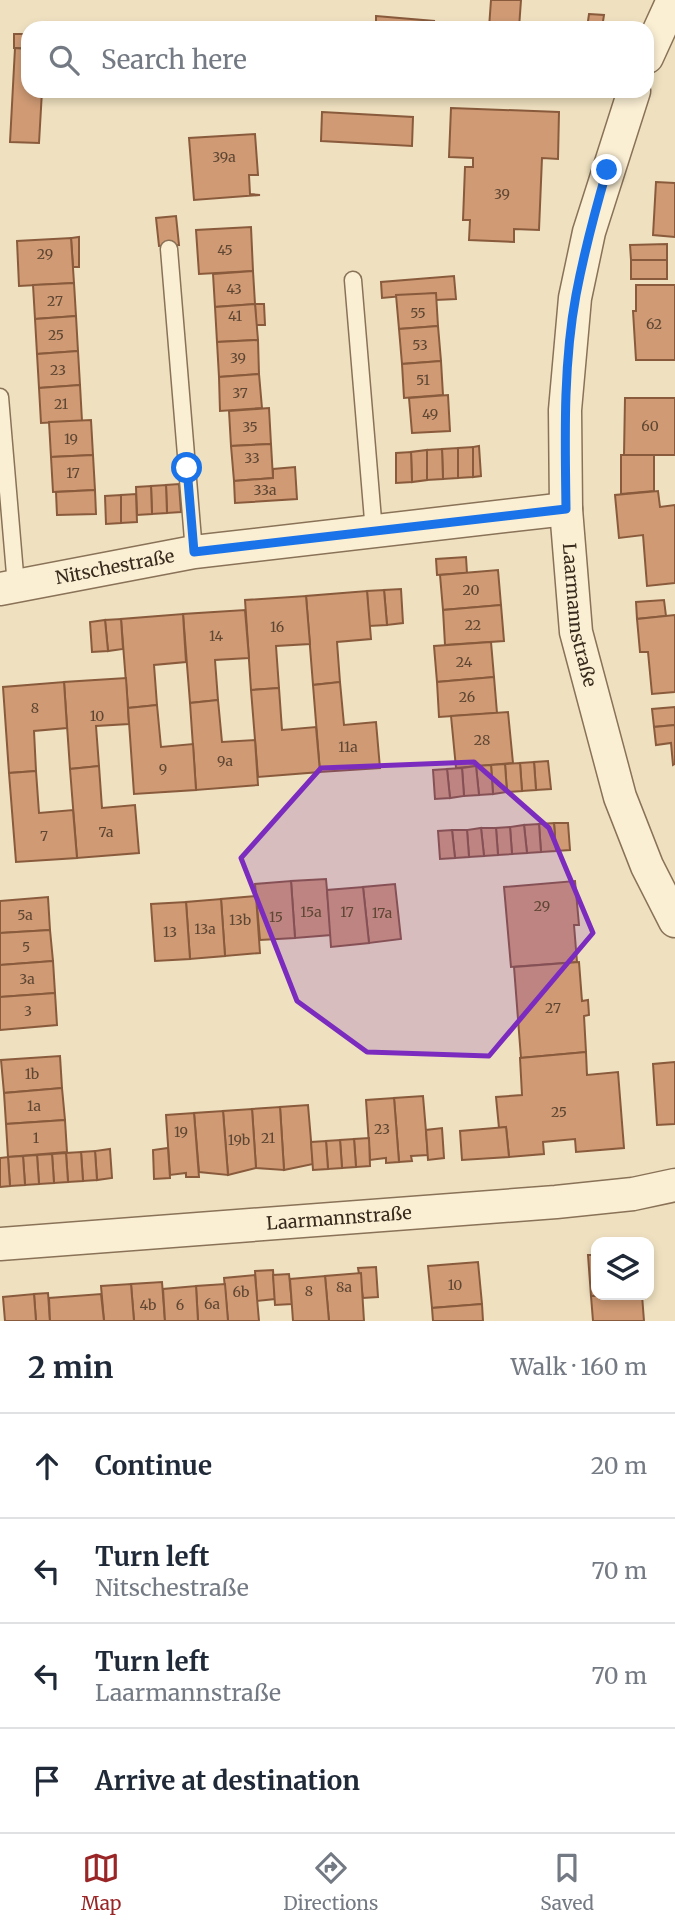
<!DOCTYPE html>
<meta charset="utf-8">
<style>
body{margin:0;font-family:Merriweather,serif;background:#f2f2f3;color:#1f2937}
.controls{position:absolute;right:21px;bottom:21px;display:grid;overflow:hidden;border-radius:14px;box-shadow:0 4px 10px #0003}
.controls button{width:63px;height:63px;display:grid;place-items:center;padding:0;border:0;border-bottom:2px solid #e0e1e3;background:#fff;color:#1f2937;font:35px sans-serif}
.stop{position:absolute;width:21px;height:21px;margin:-16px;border:5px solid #1a73e8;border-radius:50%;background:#fff}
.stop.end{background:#1a73e8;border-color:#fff;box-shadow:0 2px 7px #0008}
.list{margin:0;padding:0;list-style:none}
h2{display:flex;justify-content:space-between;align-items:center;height:91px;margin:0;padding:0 28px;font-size:30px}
h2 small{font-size:23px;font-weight:400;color:#747a83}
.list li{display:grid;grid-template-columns:46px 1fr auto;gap:21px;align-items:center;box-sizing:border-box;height:105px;padding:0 28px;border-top:2px solid #e0e1e3}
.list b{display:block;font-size:26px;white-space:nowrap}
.list p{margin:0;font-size:23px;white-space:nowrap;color:#747a83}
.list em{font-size:23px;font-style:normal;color:#747a83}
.icon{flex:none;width:38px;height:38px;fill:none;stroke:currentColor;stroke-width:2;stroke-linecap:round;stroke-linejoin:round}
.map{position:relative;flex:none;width:675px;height:1321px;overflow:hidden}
.search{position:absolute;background:#fff;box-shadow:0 4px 10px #0003;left:21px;right:21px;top:21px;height:77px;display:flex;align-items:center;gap:18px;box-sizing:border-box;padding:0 24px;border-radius:21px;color:#747a83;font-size:26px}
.sheet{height:511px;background:#fff}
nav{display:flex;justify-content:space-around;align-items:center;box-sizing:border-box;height:98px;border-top:2px solid #e0e1e3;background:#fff;font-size:19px;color:#747a83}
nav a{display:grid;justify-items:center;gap:4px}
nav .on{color:#9a2526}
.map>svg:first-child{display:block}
.building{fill:#cf9a74;stroke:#895b3c;stroke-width:2}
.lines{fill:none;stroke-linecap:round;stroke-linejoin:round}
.service-casing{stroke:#897257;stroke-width:19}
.minor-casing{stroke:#897257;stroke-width:35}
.service{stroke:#faeed3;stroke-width:16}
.minor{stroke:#faeed3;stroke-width:32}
.route{stroke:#1a73e8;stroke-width:9}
.marked{fill:#7b2cbf;fill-opacity:0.2;stroke:#7b2cbf;stroke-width:5;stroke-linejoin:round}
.labels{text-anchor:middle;stroke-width:5;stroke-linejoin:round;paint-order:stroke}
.number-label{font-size:14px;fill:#5e4632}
.street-label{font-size:18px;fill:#382a1c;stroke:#f6ebd0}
</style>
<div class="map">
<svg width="675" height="1321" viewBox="0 0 675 1321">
<rect width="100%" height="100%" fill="#efe1c0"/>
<!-- building -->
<g class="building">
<polygon points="491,0 521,0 519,28 489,28"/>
<polygon points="589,14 604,15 602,28 587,28"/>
<polygon points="376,16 434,21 433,28 376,28"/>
<polygon points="14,34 28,34 28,49 14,48"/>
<polygon points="15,48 28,49 28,91 42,91 39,143 10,142"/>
<polygon points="451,108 559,112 558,159 542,158 539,230 514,229 514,242 469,240 470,220 463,220 465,167 473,167 473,158 449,157"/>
<polygon points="322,112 413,117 412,146 321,141"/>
<polygon points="255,134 258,175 249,175 250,194 260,195 194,200 189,138"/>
<polygon points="656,182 675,183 675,237 653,235"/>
<polygon points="176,216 179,245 159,246 156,218"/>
<polygon points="251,227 253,271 199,274 196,230"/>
<polygon points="79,237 79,267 73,267 71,238"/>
<polygon points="71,238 74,283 19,286 17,241"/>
<polygon points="667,244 667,260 631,260 630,245"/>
<rect x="631" y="260" width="36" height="19"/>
<polygon points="253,271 255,304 215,307 213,274"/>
<polygon points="454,276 456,299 436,300 436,293 382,298 381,282"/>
<polygon points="74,283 76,316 35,319 33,285"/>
<polygon points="636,285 675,285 675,360 636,360 633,311 636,311"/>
<polygon points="436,293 438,326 399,329 396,295"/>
<polygon points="255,304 264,304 265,325 256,325"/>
<polygon points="255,304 258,340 217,342 215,307"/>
<polygon points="76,316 78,351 37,354 35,319"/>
<polygon points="438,326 441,361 402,364 399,329"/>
<polygon points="258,340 259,374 219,377 217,342"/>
<polygon points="78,351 80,385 39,388 37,354"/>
<polygon points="441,361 443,395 404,398 402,364"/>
<polygon points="259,374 262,408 220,411 219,377"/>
<polygon points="80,385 82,421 41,423 39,388"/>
<polygon points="448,395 450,431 412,433 409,398"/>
<polygon points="625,398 675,398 675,455 624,455"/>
<polygon points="269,408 271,444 231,446 229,411"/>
<polygon points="91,420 93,455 51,457 49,422"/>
<polygon points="271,444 273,478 234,481 231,446"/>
<polygon points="479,446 481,476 473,477 473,447"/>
<polygon points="473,447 473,477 458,478 458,448"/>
<polygon points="458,448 458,478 443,479 442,449"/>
<polygon points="442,449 443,479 427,480 427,450"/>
<polygon points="427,450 427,480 412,482 411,452"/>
<polygon points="411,452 412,482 396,483 396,453"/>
<polygon points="93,455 95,490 53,492 51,457"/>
<polygon points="621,455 654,455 654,491 621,494"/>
<polygon points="295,467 297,499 235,503 234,481 273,478 273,469"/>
<polygon points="179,484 181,512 167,513 166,485"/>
<polygon points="166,485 167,513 152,514 151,486"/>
<polygon points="151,486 152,514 137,515 136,487"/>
<polygon points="95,490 96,514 57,515 56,492"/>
<polygon points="658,491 660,507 675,505 675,583 647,586 643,535 619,538 615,495"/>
<polygon points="136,494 137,522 121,523 121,495"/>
<polygon points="121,495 121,523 106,524 105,496"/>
<polygon points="466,557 467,573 437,575 436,559"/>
<polygon points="498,570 501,605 443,610 440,575"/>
<polygon points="401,589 403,623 387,625 384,590"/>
<polygon points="384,590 387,625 369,626 367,591"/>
<polygon points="367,591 371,639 337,642 340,682 313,685 306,596"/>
<polygon points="306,596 310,644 276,646 279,688 251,690 245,600"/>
<polygon points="664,600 666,616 637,619 636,602"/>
<polygon points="501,605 504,641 445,645 443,610"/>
<polygon points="245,610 249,658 215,660 218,700 190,703 183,614"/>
<polygon points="183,614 186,662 154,665 157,705 128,708 121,619"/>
<polygon points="675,615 675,692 652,694 648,652 640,652 637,619"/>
<polygon points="121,619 123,649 108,651 105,620"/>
<polygon points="105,620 108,651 92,652 90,622"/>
<polygon points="491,642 494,677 437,682 434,646"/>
<polygon points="494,677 497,713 439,717 437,682"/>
<polygon points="126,678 129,724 96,726 99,766 70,769 64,682"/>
<polygon points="64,682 67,728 34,731 36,771 9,773 3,687"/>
<polygon points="340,682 344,725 376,722 380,768 320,772 313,685"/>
<polygon points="279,688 282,730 316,727 320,772 258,777 251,690"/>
<polygon points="218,700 222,742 255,740 258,785 196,790 190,703"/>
<polygon points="157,705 161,747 193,744 196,790 134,794 128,708"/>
<polygon points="675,707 675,725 654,727 652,709"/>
<polygon points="508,712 513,763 456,768 451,716"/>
<polygon points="675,725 675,764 673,765 671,743 656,745 654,727"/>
<polygon points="548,761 551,789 536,790 534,762"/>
<polygon points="534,762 536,790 522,791 520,763"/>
<polygon points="520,763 522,791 507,792 505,764"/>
<polygon points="505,764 507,792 493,794 491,765"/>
<polygon points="491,765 493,794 479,795 476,766"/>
<polygon points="99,766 102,808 135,805 139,853 77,858 70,769"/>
<polygon points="476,766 479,795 464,796 462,768"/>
<polygon points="462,768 464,796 450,798 447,769"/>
<polygon points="447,769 450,798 435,799 433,770"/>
<polygon points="36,771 39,813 73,810 77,858 16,862 9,773"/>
<polygon points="554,823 568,823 570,850 556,851"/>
<polygon points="554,823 556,851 541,852 539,824"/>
<polygon points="539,824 541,852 527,853 524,825"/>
<polygon points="524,825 527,853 512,854 510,827"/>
<polygon points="510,827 512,854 498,855 496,828"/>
<polygon points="481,828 496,828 498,855 484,856"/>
<polygon points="481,828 484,856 469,857 467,830"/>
<polygon points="452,830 467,830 469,857 455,858"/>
<polygon points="452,830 455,858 440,859 438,831"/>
<polygon points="326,879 331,935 295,938 291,881"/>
<polygon points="291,881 295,938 260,940 255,884"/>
<polygon points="575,881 579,925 574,925 577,962 511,967 504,887"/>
<polygon points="395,884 401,939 369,943 363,887"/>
<polygon points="363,887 369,943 331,947 327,890"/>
<polygon points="256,896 260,953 225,956 221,899"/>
<polygon points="48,897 50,930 0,933 0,901"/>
<polygon points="221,899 225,956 190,959 186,902"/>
<polygon points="186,902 190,959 155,961 151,904"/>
<polygon points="50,930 53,961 0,965 0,933"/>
<polygon points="53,961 55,993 0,997 0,965"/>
<polygon points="579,962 582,1001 588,1000 589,1015 584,1016 586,1052 521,1058 514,967"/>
<polygon points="55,993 57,1025 0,1030 0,997"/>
<polygon points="586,1052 587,1075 618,1072 624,1148 576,1152 575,1139 543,1142 544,1154 509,1157 506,1127 499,1128 496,1097 522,1095 520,1058"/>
<polygon points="60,1056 62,1088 4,1093 1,1060"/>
<polygon points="675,1062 675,1124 657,1125 653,1064"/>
<polygon points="62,1088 65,1120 6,1124 4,1093"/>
<polygon points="423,1096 428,1155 411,1156 412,1161 399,1162 394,1098"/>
<polygon points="394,1098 399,1162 386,1163 386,1158 370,1160 366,1100"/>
<polygon points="308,1105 313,1164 284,1170 280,1107"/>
<polygon points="280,1107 284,1170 256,1168 252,1109"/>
<polygon points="252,1109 256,1168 228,1175 223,1111"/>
<polygon points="223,1111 228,1175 199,1172 194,1113"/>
<polygon points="194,1113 199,1177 186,1177 186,1173 170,1175 166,1115"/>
<polygon points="65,1120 67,1152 8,1157 6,1124"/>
<polygon points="506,1127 509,1157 462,1160 460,1131"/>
<polygon points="442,1128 444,1158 428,1160 426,1130"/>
<polygon points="369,1138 370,1166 356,1167 354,1139"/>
<polygon points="354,1139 356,1167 342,1168 340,1140"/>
<polygon points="340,1140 342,1168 328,1169 326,1141"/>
<polygon points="326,1141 328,1169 313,1170 311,1142"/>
<polygon points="168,1148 170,1178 154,1179 153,1150"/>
<polygon points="110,1149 112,1178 97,1180 95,1151"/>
<polygon points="95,1151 97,1180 83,1181 81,1152"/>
<polygon points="81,1152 83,1181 68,1182 66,1153"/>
<polygon points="66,1153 68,1182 54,1183 52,1154"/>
<polygon points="52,1154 54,1183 39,1184 37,1155"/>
<polygon points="37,1155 39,1184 25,1185 23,1156"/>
<polygon points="23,1156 25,1185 10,1186 8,1157"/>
<polygon points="8,1157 10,1186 0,1187 0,1158"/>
<polygon points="588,1255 596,1255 596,1295 607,1295 591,1296"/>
<polygon points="478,1262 482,1304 432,1308 428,1266"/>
<polygon points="376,1267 378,1297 363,1298 358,1268"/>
<polygon points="273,1270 275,1299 257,1301 255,1271"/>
<polygon points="361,1273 364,1321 329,1321 325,1276"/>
<polygon points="289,1274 292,1304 275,1305 273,1275"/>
<polygon points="255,1275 259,1321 228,1321 224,1278"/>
<polygon points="325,1276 329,1321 293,1321 290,1279"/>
<polygon points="162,1282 165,1321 134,1321 131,1284"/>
<polygon points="131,1284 134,1321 104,1321 101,1286"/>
<polygon points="225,1284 228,1321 198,1321 196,1286"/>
<polygon points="196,1286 198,1321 165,1321 163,1289"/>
<polygon points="48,1293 50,1321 36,1321 34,1294"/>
<polygon points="34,1294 36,1321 5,1321 3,1297"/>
<polygon points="101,1294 104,1321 50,1321 49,1298"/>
<polygon points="642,1295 644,1321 593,1321 591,1296"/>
<polygon points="482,1304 483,1321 433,1321 432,1308"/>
</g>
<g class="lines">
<defs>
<g id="service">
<polyline points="169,249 194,552"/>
<polyline points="353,280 374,532"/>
<polyline points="0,397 16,586"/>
</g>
<g id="minor">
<polyline points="647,57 673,0"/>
<path id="s1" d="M634 91 589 232 575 298 565 410 566 509 576 632 620 797 647 866 675 921"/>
<path id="s2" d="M0 589 194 552 566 509"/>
<path id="s3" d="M0 1244 556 1202 633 1194 675 1185"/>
</g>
</defs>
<!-- service casing -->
<use href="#service" class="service-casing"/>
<!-- minor casing -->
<use href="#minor" class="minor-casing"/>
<!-- service -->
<use href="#service" class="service"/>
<!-- minor -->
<use href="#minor" class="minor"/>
</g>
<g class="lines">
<!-- route -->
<path class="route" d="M187 468 194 552 566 509C565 438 563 365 576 295 584 253 595 211 607 170"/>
</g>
<!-- marked area -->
<path class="marked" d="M474 762 549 828 593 933 489 1056 367 1052 297 1001 241 858 321 768Z"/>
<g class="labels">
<!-- number labels -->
<g class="number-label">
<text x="224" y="162">39a</text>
<text x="502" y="199">39</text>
<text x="225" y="255">45</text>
<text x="45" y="259">29</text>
<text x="234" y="294">43</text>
<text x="55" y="306">27</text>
<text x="418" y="318">55</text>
<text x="235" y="321">41</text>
<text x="654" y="329">62</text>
<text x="56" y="340">25</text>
<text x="420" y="350">53</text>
<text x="238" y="363">39</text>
<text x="58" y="375">23</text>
<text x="423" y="385">51</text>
<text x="240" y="398">37</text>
<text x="61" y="409">21</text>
<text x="430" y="419">49</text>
<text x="650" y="431">60</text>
<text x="250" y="432">35</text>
<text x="71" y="444">19</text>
<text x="252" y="463">33</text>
<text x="73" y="478">17</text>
<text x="265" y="495">33a</text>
<text x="471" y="595">20</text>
<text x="473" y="630">22</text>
<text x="277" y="632">16</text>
<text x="216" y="641">14</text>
<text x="464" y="667">24</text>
<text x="467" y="702">26</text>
<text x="35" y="713">8</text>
<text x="97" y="721">10</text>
<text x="482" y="745">28</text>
<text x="348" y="752">11a</text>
<text x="225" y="766">9a</text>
<text x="163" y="774">9</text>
<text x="106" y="837">7a</text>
<text x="44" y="841">7</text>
<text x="542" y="911">29</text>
<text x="311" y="917">15a</text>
<text x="347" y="917">17</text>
<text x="382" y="918">17a</text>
<text x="25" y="920">5a</text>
<text x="276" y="922">15</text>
<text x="240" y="925">13b</text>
<text x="205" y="934">13a</text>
<text x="170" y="937">13</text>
<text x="26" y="952">5</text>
<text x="27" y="984">3a</text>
<text x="553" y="1013">27</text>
<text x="28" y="1016">3</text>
<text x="32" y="1079">1b</text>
<text x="34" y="1111">1a</text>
<text x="559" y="1117">25</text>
<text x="382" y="1134">23</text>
<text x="181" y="1137">19</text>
<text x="36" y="1143">1</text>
<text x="268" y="1143">21</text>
<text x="239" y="1145">19b</text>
<text x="455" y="1290">10</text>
<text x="344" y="1292">8a</text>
<text x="309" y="1296">8</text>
<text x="241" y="1297">6b</text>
<text x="212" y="1309">6a</text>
<text x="148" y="1310">4b</text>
<text x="180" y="1310">6</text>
</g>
<!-- street labels -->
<g class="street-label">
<text dy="6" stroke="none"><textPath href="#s2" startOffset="117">Nitschestraße</textPath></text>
<text dy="6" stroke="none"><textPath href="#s1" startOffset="534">Laarmannstraße</textPath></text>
<text dy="6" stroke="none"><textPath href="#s3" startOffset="340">Laarmannstraße</textPath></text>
</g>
</g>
</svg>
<div class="controls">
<button><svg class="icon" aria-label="layers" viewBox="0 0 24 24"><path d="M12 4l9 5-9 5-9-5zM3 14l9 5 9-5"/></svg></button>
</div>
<div class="stop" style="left:187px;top:468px"></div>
<div class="stop end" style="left:607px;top:170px"></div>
<div class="search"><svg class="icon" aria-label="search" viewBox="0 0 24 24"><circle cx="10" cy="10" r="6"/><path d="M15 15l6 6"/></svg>Search here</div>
</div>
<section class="sheet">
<h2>2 min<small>Walk · 160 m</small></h2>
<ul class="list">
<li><svg class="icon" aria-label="ahead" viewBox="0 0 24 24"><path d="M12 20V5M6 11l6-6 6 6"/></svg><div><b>Continue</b></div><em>20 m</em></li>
<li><svg class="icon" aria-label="left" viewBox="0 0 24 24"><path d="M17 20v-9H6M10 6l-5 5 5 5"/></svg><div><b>Turn left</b><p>Nitschestraße</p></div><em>70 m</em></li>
<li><svg class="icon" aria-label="left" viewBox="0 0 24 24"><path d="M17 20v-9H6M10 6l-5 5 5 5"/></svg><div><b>Turn left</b><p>Laarmannstraße</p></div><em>70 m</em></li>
<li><svg class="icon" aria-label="arrive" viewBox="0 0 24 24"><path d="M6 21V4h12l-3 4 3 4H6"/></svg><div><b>Arrive at destination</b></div></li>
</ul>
</section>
<nav>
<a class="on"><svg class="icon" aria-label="map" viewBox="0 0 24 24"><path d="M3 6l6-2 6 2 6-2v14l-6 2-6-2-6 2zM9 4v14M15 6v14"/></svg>Map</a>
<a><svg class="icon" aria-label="directions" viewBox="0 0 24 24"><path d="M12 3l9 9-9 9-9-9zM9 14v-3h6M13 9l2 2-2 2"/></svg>Directions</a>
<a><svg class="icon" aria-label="saved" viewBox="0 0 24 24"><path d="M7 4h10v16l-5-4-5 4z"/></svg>Saved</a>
</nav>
